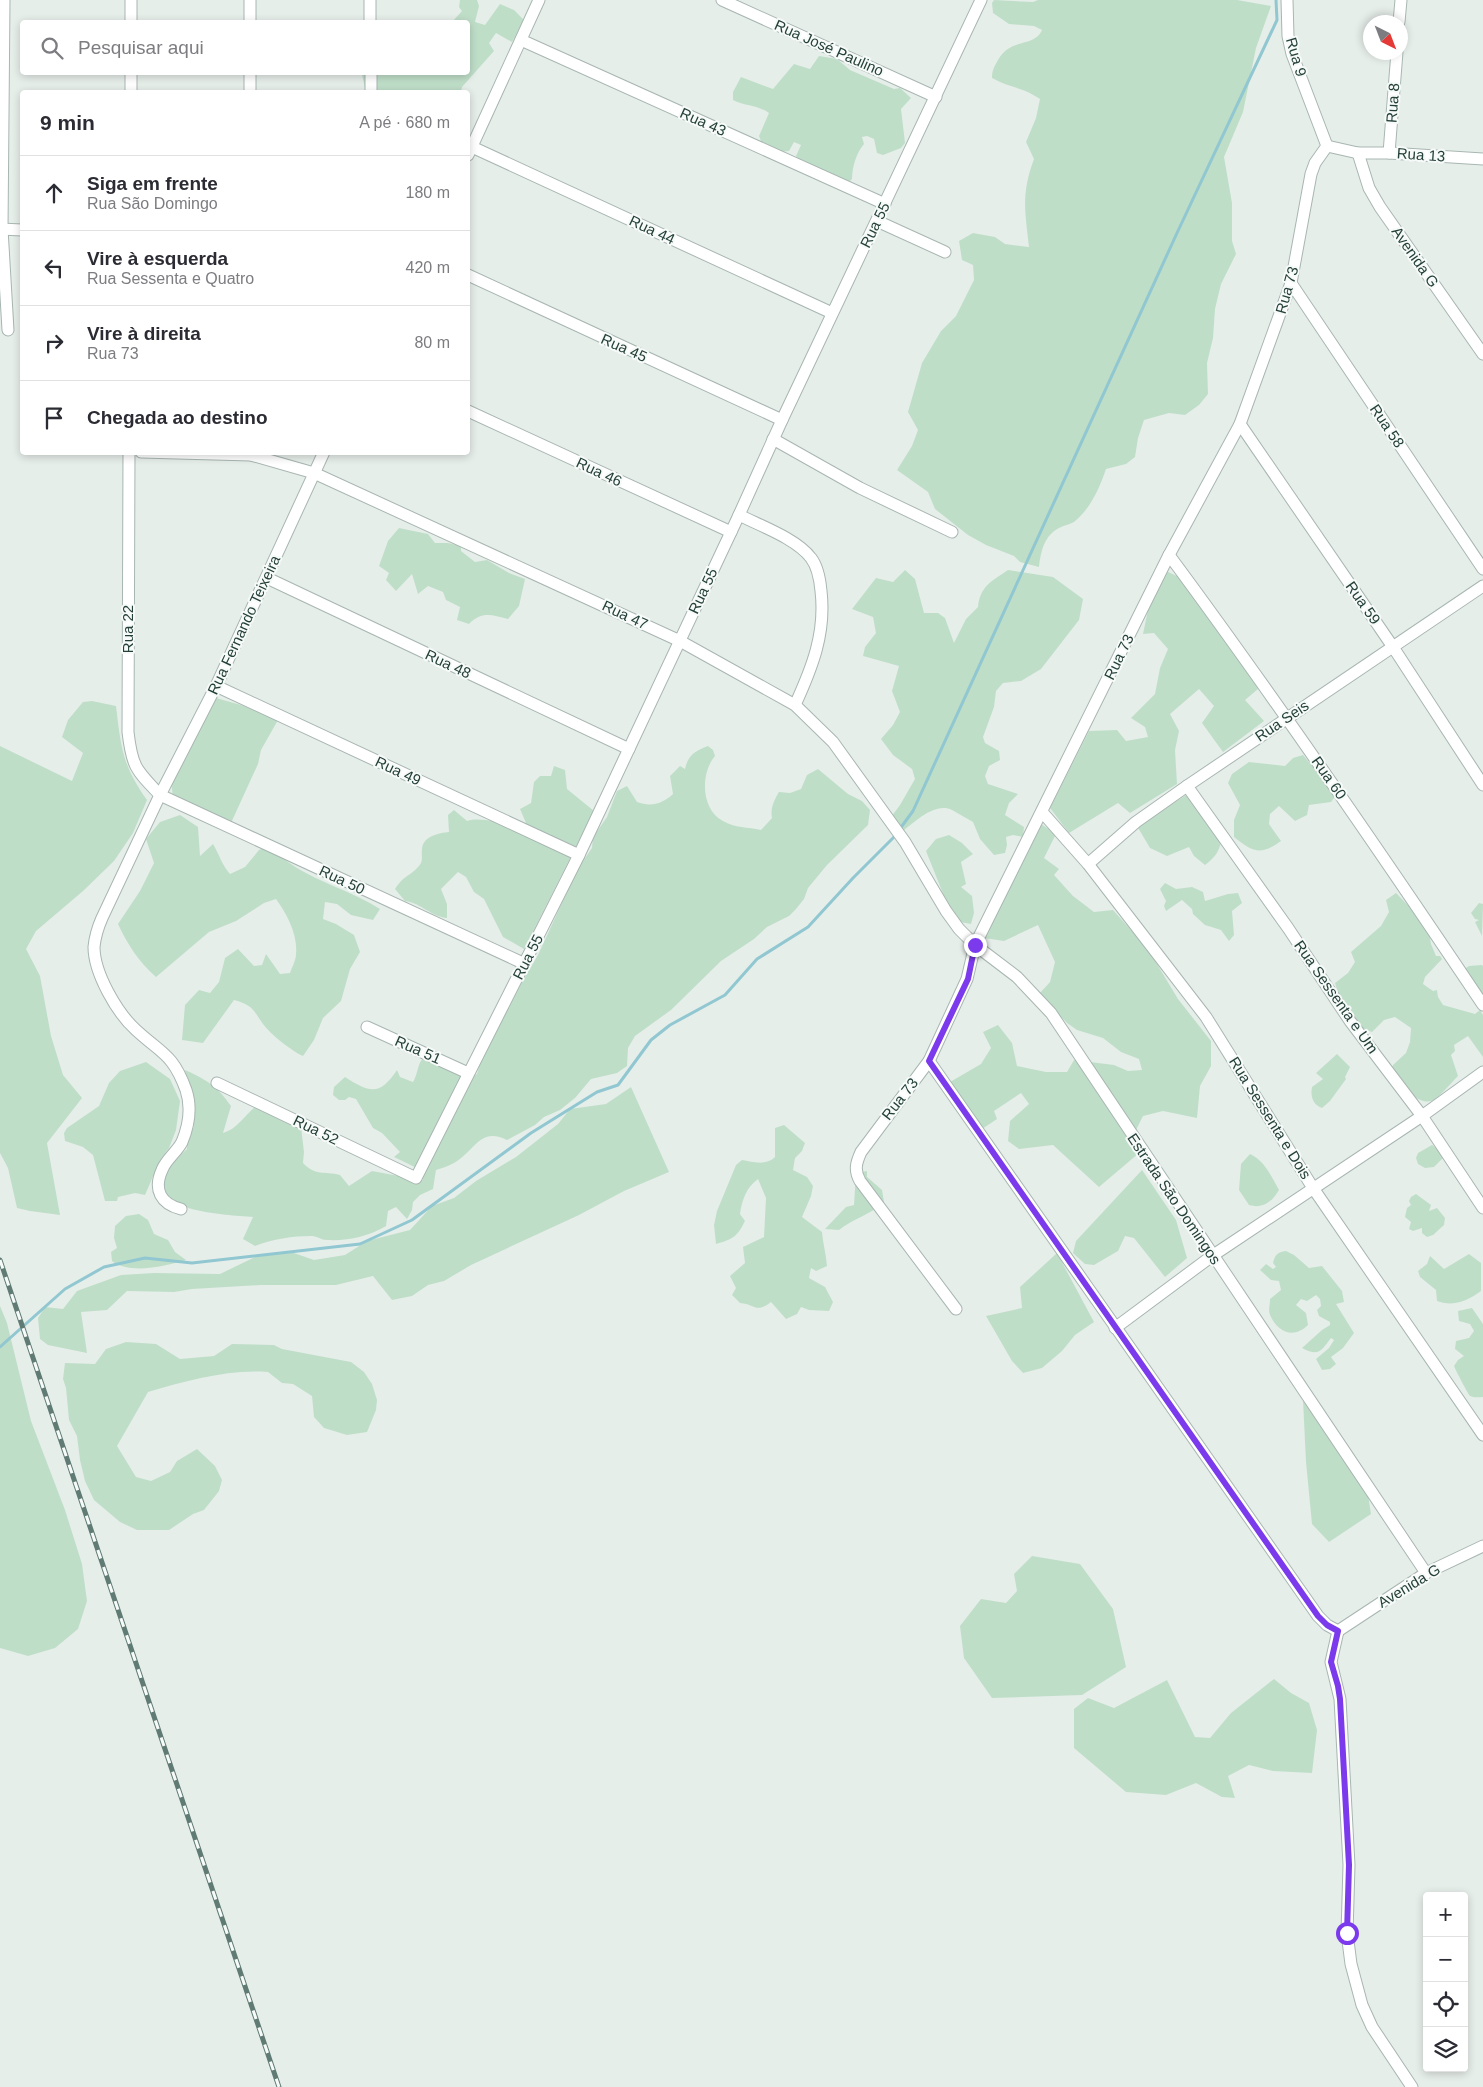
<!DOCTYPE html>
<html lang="pt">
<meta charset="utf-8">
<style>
body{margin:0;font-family:Arial,sans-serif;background:#f7f7f7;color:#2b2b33}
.controls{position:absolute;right:15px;bottom:15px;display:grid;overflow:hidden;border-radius:5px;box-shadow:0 2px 8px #0003}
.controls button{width:45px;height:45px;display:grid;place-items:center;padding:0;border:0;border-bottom:1px solid #e1e1e2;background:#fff;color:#2b2b33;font:25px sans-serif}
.compass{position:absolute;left:1363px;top:15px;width:45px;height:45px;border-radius:50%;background:#fff;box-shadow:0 2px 8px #0003;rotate:138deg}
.stop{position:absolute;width:15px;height:15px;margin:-11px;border:4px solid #7c3aed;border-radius:50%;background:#fff}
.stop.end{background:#7c3aed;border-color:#fff;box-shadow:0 1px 5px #0008}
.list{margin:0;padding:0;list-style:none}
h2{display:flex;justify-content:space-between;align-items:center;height:65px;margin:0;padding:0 20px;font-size:21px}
h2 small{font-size:16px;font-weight:400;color:#7c7c81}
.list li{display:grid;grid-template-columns:32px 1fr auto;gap:15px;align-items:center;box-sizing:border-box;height:75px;padding:0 20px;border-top:1px solid #e1e1e2}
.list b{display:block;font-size:19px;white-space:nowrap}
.list p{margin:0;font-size:16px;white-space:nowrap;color:#7c7c81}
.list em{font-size:16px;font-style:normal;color:#7c7c81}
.icon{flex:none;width:28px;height:28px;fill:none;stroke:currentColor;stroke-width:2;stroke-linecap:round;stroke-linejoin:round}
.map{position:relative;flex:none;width:1483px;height:2087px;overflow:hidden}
.search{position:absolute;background:#fff;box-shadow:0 2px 8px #0003;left:20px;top:20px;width:450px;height:55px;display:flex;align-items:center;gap:12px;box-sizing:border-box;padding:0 18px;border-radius:5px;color:#7c7c81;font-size:19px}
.panel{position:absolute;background:#fff;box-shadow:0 2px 8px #0003;left:20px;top:90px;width:450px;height:365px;border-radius:5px}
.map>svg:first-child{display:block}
.green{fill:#bfdec8}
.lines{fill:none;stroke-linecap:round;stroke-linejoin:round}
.stream{stroke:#90c7d1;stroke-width:3}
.street-casing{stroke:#a8b6b1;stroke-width:13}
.street{stroke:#fff;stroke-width:11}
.rail-casing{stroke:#607b74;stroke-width:5}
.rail{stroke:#f6faf8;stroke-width:3;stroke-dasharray:9;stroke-linecap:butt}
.route{stroke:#7c3aed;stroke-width:6}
.labels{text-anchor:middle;stroke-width:4;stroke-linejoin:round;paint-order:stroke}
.street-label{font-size:15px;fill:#254039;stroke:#f6faf8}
</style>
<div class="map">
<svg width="1483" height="2087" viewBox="0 0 1483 2087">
<rect width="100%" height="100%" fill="#e6eeea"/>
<!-- green -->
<g class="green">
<polygon points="460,0 477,0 479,6 475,22 485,25 500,4 514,10 524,20 512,42 496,33 489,43 494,51 462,87 461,92 366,92 362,75 363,72 468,72 468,22 452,22 462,11 459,7"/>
<path d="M994 0 1033 2 1038 0H1237L1271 6 1256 48 1243 112 1224 157 1232 203V241L1236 254 1221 284 1215 309 1213 338 1207 363 1208 394 1199 405 1185 415 1169 413 1144 420 1138 438 1135 457 1126 464 1106 469C1099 489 1091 508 1074 522 1069 525 1064 525 1059 528 1044 536 1041 551 1039 567L1020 562 1014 556 986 545 968 535 935 509 928 492 897 470 912 446 918 430 908 412 922 363 941 331 956 316 974 280 973 265 962 260 959 241 973 233 995 237 1005 244 1029 247C1025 211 1021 194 1034 159L1026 142 1036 118 1040 99C1023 87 1010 88 992 78 992 70 994 67 998 60 1011 37 1034 48 1042 30L1034 26 1009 24 993 13 992 3Z"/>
<path d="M819 56 837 59 850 70 894 89 900 88 911 98 901 109 905 143 901 148 883 155 877 153 874 139 867 136 862 137 864 144C856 153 852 168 852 179L848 183 802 163 796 156 801 145 794 142 789 151 780 152 763 146 759 136 769 113C758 105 744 106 733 100V92L741 77 773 89 794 64 810 69Z"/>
<path d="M399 528 428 534 435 543H448L461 546V551L475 562 487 560 509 573 525 579 519 606 508 619C491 615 482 611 469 624L457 620 460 607 446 600 443 592 428 586 418 594 412 574 396 591 386 580 389 573 379 566 388 541Z"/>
<path d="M905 570 915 579 924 613H938L945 618 954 643 966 619 978 607C980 586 992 581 1008 570L1053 577 1083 599 1079 620 1041 669 1021 681 1003 683 996 691 994 707 983 737 985 743 999 751 1000 760 989 766 985 776 988 784 1018 794 1009 803 1005 815 1024 827 1023 837 1013 835 1006 837 1007 845 1005 853 994 855 980 839 973 822C966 818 959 814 952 810 935 802 916 821 903 831L891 817 900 805 915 779 912 769 893 755 881 739 893 725 900 712 892 691 899 666 863 656 865 647 876 633 873 617 852 609 876 578 893 582Z"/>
<polygon points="1166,571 1179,577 1247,669 1258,689 1245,700 1264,721 1223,752 1202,723 1214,706 1199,689 1170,714 1179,731 1175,750 1177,784 1130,813 1118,803 1069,833 1050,808 1089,731 1117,730 1126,741 1148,737 1145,727 1131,718 1155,694 1160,668 1168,649 1154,633 1143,634 1148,610"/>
<polygon points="216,698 241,705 278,720 261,750 258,764 231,823 173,797 171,781"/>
<path d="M92 701 116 706C121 747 122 765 147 800L133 833 114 861 83 891 36 931 26 949 40 976 51 1036 63 1075 82 1098 47 1143 60 1215 30 1211 17 1208 8 1168 0 1153V746L72 781 83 753 62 737 68 720 83 702Z"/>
<path d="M708 746 713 750 715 756C700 773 701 810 723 821 735 828 748 827 761 830L772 818C770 809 774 800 779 792L790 793 801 789 807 775 818 769 848 794 862 801 870 810 868 825 827 865 808 888 804 899 796 909 789 916 767 927 754 939 721 961 671 1010 635 1036 628 1048 627 1066 617 1073 591 1079 575 1098 560 1110 544 1117 535 1125 507 1140C480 1126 474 1152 454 1163 449 1166 442 1168 436 1170L433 1189 420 1195 413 1202 412 1210 407 1219 396 1207 388 1211 386 1226C367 1237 348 1241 327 1240 321 1240 317 1236 312 1236 292 1236 273 1239 255 1246L243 1239 253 1217C210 1214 121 1209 187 1149V1142L194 1127 185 1070C207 1080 217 1086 231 1106L223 1133C237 1130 247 1112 260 1103L301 1127 304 1152 303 1163C315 1176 324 1171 340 1175L349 1186 372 1171 404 1177 415 1183 423 1180V1171L394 1157 400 1152 382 1133 373 1128 356 1099 349 1097 345 1100H339L333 1095 334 1087 345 1077C371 1094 380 1095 397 1070L400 1077 413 1082C418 1074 417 1065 423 1058L470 1078 477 1074 481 1060 500 1019 538 955 578 868 592 848 593 837 607 817 617 791 627 786 637 802C651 807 662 804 673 794L670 776 680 766 685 769C688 755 695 751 708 746Z"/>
<path d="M1303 755 1313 767 1329 773 1337 794 1331 802 1309 805 1307 815 1295 821 1279 806 1270 814 1269 824 1281 841C1260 856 1253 852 1234 837V820L1240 805 1228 783 1232 774 1249 762 1285 766 1293 758Z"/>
<path d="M554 766 565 770 567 789 594 811 524 949 503 937 484 899 474 892 466 877 458 872 441 889 447 904V918C432 917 421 903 405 901L395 889C404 875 409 877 418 867 424 861 421 857 422 849 423 836 439 833 449 832L448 815 454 810 467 821C484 816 507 826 526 828V823L520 809 531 803 534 782 540 776H551Z"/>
<path d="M1188 794 1222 837C1220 850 1216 857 1205 865L1194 856 1189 847 1167 856 1150 848 1137 826Z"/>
<path d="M180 815 198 827 200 856 213 844C219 854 222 865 230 874L245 867 259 850 268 846C280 856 292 866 306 873 330 886 357 894 380 909L373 920 351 915 337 904 325 902 323 919 336 924 354 935 360 952 350 969 341 1001 323 1018 314 1040 303 1056C292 1051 271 1035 263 1024 253 1010 253 1005 234 1000L203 1043 182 1040 185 1005 199 990 210 993 219 982 225 958 238 949 254 966 262 965 266 954 280 974 290 973C292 967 296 960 296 954 298 935 287 914 276 899L264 903 236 921 209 932 156 977C138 961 128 945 118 924L140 891 154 863 146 839 160 822Z"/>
<polygon points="1041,824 1056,834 1044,858 1059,869 1054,875 1073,896 1094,912 1113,910 1148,949 1178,999 1211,1041 1211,1066 1200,1086 1197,1118 1163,1111 1143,1116 1136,1130 1139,1153 1099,1187 1053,1145 1019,1149 1008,1141 1010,1121 1029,1104 1021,1093 994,1111 997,1119 982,1129 950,1082 981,1064 991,1048 983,1032 998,1025 1012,1043 1017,1066 1046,1072 1067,1072 1074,1060 1114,1065 1128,1071 1142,1070 1139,1059 1121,1052 1103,1038 1077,1030 1067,1023 1039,994 1050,982 1055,962 1038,925 1004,941 984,938"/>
<polygon points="949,835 962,843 973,854 961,862 966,884 961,887 972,896 974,913 971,924 960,922 944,896 926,851 936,839"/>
<polygon points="1165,883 1176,889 1192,887 1203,892 1205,901 1228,894 1238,893 1242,903 1232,911 1234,935 1229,941 1221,930 1205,925 1193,914 1192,909 1182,900 1166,911 1164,906 1166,901 1160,889"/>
<path d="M1396 893 1428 926 1431 944 1436 956H1440L1442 959 1425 977 1423 984 1433 991 1437 990 1438 997 1443 1005 1475 1014 1480 1010 1483 1015V1057L1468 1036 1454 1045 1455 1051 1451 1055 1458 1076C1450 1084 1443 1093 1435 1099 1419 1110 1400 1082 1391 1072L1393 1065 1406 1053 1410 1042 1411 1028 1395 1017 1384 1020 1372 1032 1358 1027 1338 993 1335 983 1348 973 1355 962 1351 952 1381 926 1389 912 1386 900Z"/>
<polygon points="1479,903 1483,904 1482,936 1475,922 1479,920 1475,919 1471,913"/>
<polygon points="1482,965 1483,966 1483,998 1466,973 1466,968 1469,966"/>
<path d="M1337 1054 1350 1067 1345 1077 1346 1079 1330 1101 1322 1108C1313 1105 1310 1096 1312 1087L1323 1079 1316 1073Z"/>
<polygon points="146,1062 170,1079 180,1101 176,1130 169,1148 160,1160 145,1195 135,1193 118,1197 117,1201 105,1201 93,1155 83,1147 65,1141 64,1133 67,1128 99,1106 109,1083 120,1071"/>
<polygon points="631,1087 669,1172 624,1191 579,1215 471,1265 444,1281 428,1285 412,1296 392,1300 373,1276 336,1285 261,1285 192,1289 174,1292 127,1291 107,1310 81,1312 87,1353 48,1345 40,1339 38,1318 45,1307 63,1309 77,1291 121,1275 154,1273 220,1274 257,1256 291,1252 314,1260 345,1255 367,1241 410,1230 432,1206 454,1198 476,1181 516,1157 558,1124 570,1109 606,1104"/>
<path d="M784 1125 805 1143 802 1151 795 1158 793 1170 807 1177 813 1186 811 1196 802 1217 822 1232C823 1244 826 1254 827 1266L816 1271 811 1268 809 1278 825 1287 833 1302 829 1311 809 1310 801 1307 797 1314 786 1319 771 1302C756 1314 755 1304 740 1303L732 1295 736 1288 730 1276 745 1263 743 1247 764 1237 766 1198 758 1179C746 1188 742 1200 740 1214L745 1221C737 1237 733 1239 716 1244L714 1225 717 1211 736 1165 742 1160C753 1162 766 1166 775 1157V1128Z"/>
<polygon points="1432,1145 1439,1150 1443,1158 1434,1167 1425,1168 1418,1164 1416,1158 1418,1153"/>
<path d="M1250 1154C1265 1161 1271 1176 1279 1190 1272 1202 1263 1209 1249 1205L1239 1190 1241 1164Z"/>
<polygon points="1142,1170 1176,1220 1187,1258 1165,1277 1134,1238 1125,1236 1118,1251 1094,1265 1085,1264 1073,1253 1076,1241"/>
<path d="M867 1171V1177L882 1190 884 1202C872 1214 852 1219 839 1230L825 1229 846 1207 854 1205 856 1173Z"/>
<polygon points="1416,1194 1431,1205 1429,1211 1437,1208 1445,1218 1444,1225 1433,1235 1427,1237 1422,1233 1422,1228 1413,1231 1409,1229 1411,1222 1405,1217 1407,1208 1411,1205 1409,1201 1411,1197"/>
<path d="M139 1214 148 1220 154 1234 168 1240 175 1252 186 1260C166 1266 130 1275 112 1261L111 1252 117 1248 114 1238 115 1226 126 1216Z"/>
<path d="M1286 1251 1294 1255 1309 1268 1322 1266 1342 1291 1344 1302 1336 1304 1354 1333 1343 1348 1331 1357 1336 1364 1330 1369 1322 1370 1316 1359 1329 1348 1334 1340 1331 1338C1321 1351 1319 1357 1302 1348L1322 1330 1330 1325V1322L1319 1316 1317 1310 1321 1306 1320 1299 1316 1295 1307 1301 1301 1299 1296 1305 1306 1313 1308 1325C1294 1339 1278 1333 1270 1315 1268 1310 1270 1305 1270 1299L1281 1290 1279 1281 1271 1280 1260 1270 1266 1264 1273 1269 1276 1267 1273 1263C1275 1255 1277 1252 1286 1251Z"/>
<polygon points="1057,1253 1094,1322 1075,1335 1062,1351 1042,1368 1023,1373 1012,1361 986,1316 1022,1308 1020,1287"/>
<path d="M1469 1254 1481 1263V1291C1468 1301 1452 1307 1437 1301L1436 1290 1420 1277 1418 1271 1427 1264 1430 1256 1444 1269Z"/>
<polygon points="0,1306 7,1323 31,1421 65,1510 82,1564 87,1601 78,1629 55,1648 28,1656 0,1648"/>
<path d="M1472 1308 1483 1324V1397C1479 1397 1474 1398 1470 1396 1468 1394 1455 1369 1454 1366L1458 1360 1464 1356 1455 1349 1456 1341 1469 1338 1474 1331 1470 1324 1459 1321 1458 1311Z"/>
<path d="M126 1342 156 1344 180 1359 214 1356 232 1344 274 1345 282 1349 351 1362 364 1372 372 1384 377 1400 376 1410 367 1432 347 1435 324 1428 314 1417 312 1396 293 1384 282 1383 268 1372C228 1369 186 1381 148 1392L117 1446 136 1477 151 1481 170 1472 177 1461 197 1449 215 1466 222 1480 219 1491 204 1510 193 1514 169 1530H137L120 1522 94 1500 85 1481 80 1460 77 1436 69 1420 66 1388 63 1379 65 1363 95 1364 106 1349Z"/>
<polygon points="1303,1400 1368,1495 1371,1514 1329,1542 1312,1524 1306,1462"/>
<polygon points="1032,1556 1080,1564 1113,1609 1126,1667 1082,1695 992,1698 964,1658 960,1626 981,1599 1006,1603 1017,1591 1014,1574"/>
<polygon points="1274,1679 1291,1693 1309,1703 1317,1730 1312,1773 1273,1771 1249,1765 1228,1776 1235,1798 1222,1797 1196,1783 1166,1795 1126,1792 1074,1748 1074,1709 1088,1698 1114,1708 1167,1680 1195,1737 1210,1738 1231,1713"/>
</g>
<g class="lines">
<!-- stream -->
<g class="stream">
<polyline points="899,830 913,811 1177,233 1277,20 1276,0"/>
<polyline points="0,1347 65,1289 104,1267 145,1258 192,1263 360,1244 412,1220 531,1133 597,1092 618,1085 651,1040 670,1025 725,995 757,959 808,927 853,878 896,835"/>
</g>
<defs>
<g id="street">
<polyline points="4,0 2,229 8,330"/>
<polyline points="131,0 131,22"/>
<polyline points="250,0 250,22"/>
<polyline points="370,0 370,22"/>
<polyline points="722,0 936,97"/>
<polyline points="1399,22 1401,0"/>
<polyline points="521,40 885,204"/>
<polyline points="131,72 131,92"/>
<polyline points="250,72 250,92"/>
<polyline points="371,72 371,92"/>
<polyline points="1327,146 1358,153 1389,153 1483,159"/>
<polyline points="472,147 832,313"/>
<polyline points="1358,153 1369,188 1380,207 1483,354"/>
<polyline points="1389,153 1397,52"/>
<polyline points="468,155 539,0"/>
<polyline points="877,221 945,252"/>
<polyline points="0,229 22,230"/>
<polyline points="468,275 782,420"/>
<polyline points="1291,283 1483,569"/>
<polyline points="468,411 731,532"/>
<polyline points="1240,424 1393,647 1483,785"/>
<polyline points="773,439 860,488 952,532"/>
<path d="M129 452 128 732C132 767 136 770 160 795L525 964"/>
<polyline points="141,452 251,455"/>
<polyline points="251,452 251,455 314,473 680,641 795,705 833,742 905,842 946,911 959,929 975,945 1017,977 1051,1013 1426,1573"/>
<path d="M739 515C761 526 797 539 811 558 818 567 820 580 821 591 826 633 812 668 795 705"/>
<path d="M1169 555C1278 702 1381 853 1483 1005"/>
<polyline points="267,578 629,749"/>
<polyline points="216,686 579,855"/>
<polyline points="1187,786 1288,928 1350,1021 1422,1116 1483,1208"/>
<polyline points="1042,812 1088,864 1206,1017 1313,1188 1483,1435"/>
<polyline points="1088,864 1136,822 1187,786 1483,586"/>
<polyline points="367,1027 468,1073"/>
<polyline points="929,1061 1318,1616 1327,1625 1338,1631"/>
<polyline points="217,1083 416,1178 579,855 739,515 782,420 981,0"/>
<path d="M181 1209C161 1204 153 1190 162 1170 166 1159 177 1152 182 1142 189 1125 192 1108 186 1090 173 1054 162 1054 136 1030 117 1013 94 973 94 947 95 937 98 927 102 918L160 795 216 686 324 452"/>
<path d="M956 1309 860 1181C854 1170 856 1163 861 1152L929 1061 967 979 975 945 1169 555 1240 424 1291 283 1311 174 1315 163 1327 146 1292 54 1288 36 1287 0"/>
<polyline points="1115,1328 1212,1256 1422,1116 1483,1072"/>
<polyline points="1338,1631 1331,1662 1340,1699 1349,1865 1347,1933 1351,1964 1362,2005 1372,2027 1412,2087"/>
<polyline points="1338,1631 1426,1573 1483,1546"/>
</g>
</defs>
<!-- street casing -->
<use href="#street" class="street-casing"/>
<!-- street -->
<use href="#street" class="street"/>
<defs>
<polyline id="rail" points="0,1260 279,2087"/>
</defs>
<!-- rail casing -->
<use href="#rail" class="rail-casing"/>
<!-- rail -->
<use href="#rail" class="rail"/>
</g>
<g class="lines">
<!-- route -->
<polyline class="route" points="975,945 968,979 929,1061 1318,1616 1327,1625 1338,1631 1331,1662 1338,1686 1340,1699 1349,1865 1347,1933"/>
</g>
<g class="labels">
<!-- street labels -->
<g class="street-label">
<text transform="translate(829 48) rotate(24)" y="5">Rua José Paulino</text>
<text transform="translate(1296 57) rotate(74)" y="5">Rua 9</text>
<text transform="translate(1393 103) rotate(-86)" y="5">Rua 8</text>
<text transform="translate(703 122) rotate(24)" y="5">Rua 43</text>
<text transform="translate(1421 155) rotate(4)" y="5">Rua 13</text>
<text transform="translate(875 225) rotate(-64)" y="5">Rua 55</text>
<text transform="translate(652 230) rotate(25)" y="5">Rua 44</text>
<text transform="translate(1415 257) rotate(55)" y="5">Avenida G</text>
<text transform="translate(1287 290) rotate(-74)" y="5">Rua 73</text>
<text transform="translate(624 348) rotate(24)" y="5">Rua 45</text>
<text transform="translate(1387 426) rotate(56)" y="5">Rua 58</text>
<text transform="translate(599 472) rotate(25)" y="5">Rua 46</text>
<text transform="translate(703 591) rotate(-65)" y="5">Rua 55</text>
<text transform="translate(1363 603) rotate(55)" y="5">Rua 59</text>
<text transform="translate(625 615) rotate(25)" y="5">Rua 47</text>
<text transform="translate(244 625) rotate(-65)" y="5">Rua Fernando Teixeira</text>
<text transform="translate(128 629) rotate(-90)" y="5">Rua 22</text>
<text transform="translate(1119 657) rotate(-64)" y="5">Rua 73</text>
<text transform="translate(448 664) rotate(25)" y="5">Rua 48</text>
<text transform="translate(1282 721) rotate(-34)" y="5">Rua Seis</text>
<text transform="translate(398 771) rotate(25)" y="5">Rua 49</text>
<text transform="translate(1329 778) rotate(55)" y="5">Rua 60</text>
<text transform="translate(342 880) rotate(25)" y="5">Rua 50</text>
<text transform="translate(528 957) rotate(-63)" y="5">Rua 55</text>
<text transform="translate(1336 997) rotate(55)" y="5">Rua Sessenta e Um</text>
<text transform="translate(418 1050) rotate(24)" y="5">Rua 51</text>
<text transform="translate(900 1099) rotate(-52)" y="5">Rua 73</text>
<text transform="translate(1270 1118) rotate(58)" y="5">Rua Sessenta e Dois</text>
<text transform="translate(316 1130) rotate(26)" y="5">Rua 52</text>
<text transform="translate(1174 1199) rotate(56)" y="5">Estrada São Domingos</text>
<text transform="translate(1409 1586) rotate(-31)" y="5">Avenida G</text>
</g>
</g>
</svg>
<div class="controls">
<button>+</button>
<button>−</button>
<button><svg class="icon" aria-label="locate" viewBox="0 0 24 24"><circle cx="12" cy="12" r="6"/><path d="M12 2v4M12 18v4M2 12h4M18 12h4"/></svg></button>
<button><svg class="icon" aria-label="layers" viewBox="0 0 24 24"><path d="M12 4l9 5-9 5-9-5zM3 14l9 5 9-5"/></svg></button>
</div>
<svg class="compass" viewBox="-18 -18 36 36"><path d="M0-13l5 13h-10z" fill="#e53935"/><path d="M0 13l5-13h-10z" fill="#7c7c81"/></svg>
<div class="stop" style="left:1347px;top:1933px"></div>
<div class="stop end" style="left:975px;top:945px"></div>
<div class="search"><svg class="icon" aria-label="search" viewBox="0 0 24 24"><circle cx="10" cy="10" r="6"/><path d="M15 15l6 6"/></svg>Pesquisar aqui</div>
<section class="panel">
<h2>9 min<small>A pé · 680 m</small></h2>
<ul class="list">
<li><svg class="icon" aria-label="ahead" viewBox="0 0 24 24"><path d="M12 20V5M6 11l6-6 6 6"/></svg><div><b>Siga em frente</b><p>Rua São Domingo</p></div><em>180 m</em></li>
<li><svg class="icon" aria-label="left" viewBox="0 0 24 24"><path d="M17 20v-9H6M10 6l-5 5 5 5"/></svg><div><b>Vire à esquerda</b><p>Rua Sessenta e Quatro</p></div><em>420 m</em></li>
<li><svg class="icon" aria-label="right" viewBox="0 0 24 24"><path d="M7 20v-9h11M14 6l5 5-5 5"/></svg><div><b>Vire à direita</b><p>Rua 73</p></div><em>80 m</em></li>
<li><svg class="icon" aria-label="arrive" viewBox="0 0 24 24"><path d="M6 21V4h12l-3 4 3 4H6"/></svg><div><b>Chegada ao destino</b></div></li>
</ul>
</section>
</div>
